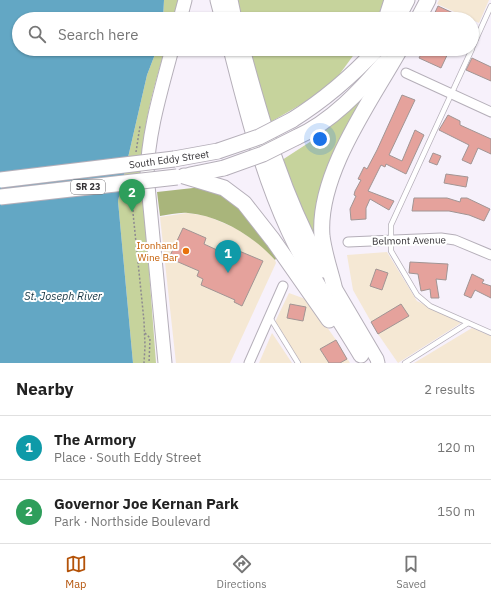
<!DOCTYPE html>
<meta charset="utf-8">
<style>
body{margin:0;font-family:"IBM Plex Sans",sans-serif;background:#f2f2f2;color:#222}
.you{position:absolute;left:320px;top:139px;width:14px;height:14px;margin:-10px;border:3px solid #fff;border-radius:50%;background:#1a73e8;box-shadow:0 0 0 6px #1a73e833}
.badge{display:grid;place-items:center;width:26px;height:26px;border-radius:50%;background:#b45309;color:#fff;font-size:13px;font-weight:700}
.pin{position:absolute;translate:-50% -33px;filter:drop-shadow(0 1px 2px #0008)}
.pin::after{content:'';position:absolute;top:21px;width:14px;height:12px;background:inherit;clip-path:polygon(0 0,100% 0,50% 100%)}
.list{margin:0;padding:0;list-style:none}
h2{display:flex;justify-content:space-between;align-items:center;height:52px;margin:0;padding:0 16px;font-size:17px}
h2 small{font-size:13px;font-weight:400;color:#767676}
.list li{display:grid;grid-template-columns:26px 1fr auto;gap:12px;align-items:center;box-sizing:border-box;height:64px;padding:0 16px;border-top:1px solid #e0e0e0}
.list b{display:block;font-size:15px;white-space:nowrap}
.list p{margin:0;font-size:13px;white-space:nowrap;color:#767676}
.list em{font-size:13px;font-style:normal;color:#767676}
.icon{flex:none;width:22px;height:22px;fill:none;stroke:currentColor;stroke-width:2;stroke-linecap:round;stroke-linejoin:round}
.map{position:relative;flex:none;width:491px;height:363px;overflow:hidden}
.search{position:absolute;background:#fff;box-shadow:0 1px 3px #0004;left:12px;right:12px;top:12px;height:44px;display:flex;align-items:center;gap:10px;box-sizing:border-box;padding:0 14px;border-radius:22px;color:#767676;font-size:15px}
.sheet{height:180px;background:#fff}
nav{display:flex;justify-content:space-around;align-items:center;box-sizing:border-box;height:56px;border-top:1px solid #e0e0e0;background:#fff;font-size:11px;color:#767676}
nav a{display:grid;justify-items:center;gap:2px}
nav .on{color:#b45309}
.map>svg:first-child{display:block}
.commercial{fill:#f5e8d4}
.green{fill:#c6d39c}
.forest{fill:#a9b57b}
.water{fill:#63a7c4}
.building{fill:#e5a29c;stroke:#a19594}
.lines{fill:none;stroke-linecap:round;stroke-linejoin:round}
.lane-casing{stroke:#b5afb9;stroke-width:6}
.street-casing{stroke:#b5afb9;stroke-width:11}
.secondary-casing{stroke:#b5afb9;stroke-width:15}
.primary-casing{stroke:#b5afb9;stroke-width:17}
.path{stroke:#8d8990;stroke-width:1.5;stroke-dasharray:2 2;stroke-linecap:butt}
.lane{stroke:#fff;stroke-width:4.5}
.street{stroke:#fff;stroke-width:9}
.secondary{stroke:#fff;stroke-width:13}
.primary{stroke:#fff;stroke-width:15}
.primary-bridge-casing{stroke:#b5afb9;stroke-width:17;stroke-linecap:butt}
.primary-bridge{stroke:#fff;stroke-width:15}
.food-dot{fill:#e8710a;stroke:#fff;stroke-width:1.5}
.labels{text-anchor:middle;stroke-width:4;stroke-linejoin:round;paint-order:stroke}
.shield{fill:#fff;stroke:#706f72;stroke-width:1}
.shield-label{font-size:9px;font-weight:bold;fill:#333135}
.street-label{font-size:10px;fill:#333135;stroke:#fff}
.food-label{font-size:10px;fill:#c56008;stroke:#fff;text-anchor:end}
.water-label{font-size:11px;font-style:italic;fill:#143442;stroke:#fff}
</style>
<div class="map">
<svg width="491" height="363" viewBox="0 0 491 363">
<rect width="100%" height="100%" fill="#f7f1fb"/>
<!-- commercial -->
<g class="commercial">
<polygon points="439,0 489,0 479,23 437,4"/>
<polygon points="187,213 207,216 235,228 261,245 275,260 276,263 230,363 176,363 160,217"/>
<polygon points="387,252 417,301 461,323 398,363 378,334 353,290 347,255"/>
<polygon points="289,293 308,300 336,340 350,363 300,363 275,322"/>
<polygon points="472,328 491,336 491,363 414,363"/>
<polygon points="272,333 292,363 259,363"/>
</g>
<!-- green -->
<g class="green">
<polygon points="164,0 178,0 173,19 163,19"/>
<polygon points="237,0 384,0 377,19 241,19"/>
<path d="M157 49H165C152 94 141 130 142 177L156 363H133L118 201 147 75Z"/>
<polygon points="249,49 358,49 339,75 321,93 267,124"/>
<polygon points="362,96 366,98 315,235 300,208 279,162 316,138"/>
</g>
<!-- forest -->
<path class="forest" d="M193 188H208L233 199 278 256 275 260C253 236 221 216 188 213 179 212 169 215 160 216L157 192Z"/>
<!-- water -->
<polygon class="water" points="0,0 164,0 163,19 19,19 19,49 157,49 147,75 118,201 133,363 0,363"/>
<!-- building -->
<g class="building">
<polygon points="438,6 466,19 432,19"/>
<polygon points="424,49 450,49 441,68 419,58"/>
<polygon points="472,58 491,67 491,81 466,70"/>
<polygon points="402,95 415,100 389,155 402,161 415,130 424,135 406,174 386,164 385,167 381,165 368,191 394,201 389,210 370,199 366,208 366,219 351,220 350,209 356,196 354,195 355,191 361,180 358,179 364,167 367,169 377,150"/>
<polygon points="448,115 460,121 460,125 491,139 491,154 478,148 471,164 462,160 469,145 439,130"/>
<polygon points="433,153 441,156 437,165 429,162"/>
<polygon points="446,174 468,177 466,187 444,183"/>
<polygon points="414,198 447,198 460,202 461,198 467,198 490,209 484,221 469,215 449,211 412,211"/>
<polygon points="183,228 206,238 204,244 217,250 220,243 263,261 242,306 234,302 235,300 201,285 203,279 197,276 199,271 169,258"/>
<polygon points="410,262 448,264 446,280 436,279 439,298 431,298 430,289 421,291 418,274 409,273"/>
<polygon points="376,269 388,273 382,290 370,286"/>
<polygon points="472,274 484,280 482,283 491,286 491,298 475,290 471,298 464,295"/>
<polygon points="290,304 306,307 303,321 287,318"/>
<polygon points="401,304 409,316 378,334 371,322"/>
<polygon points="336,340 347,359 340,363 329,363 320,349"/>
</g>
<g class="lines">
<defs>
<g id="lane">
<polyline points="472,48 491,6"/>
<polyline points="472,49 391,225 391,251 417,295 430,306 491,333"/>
<polyline points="269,316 298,363"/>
<polyline points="405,363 468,323"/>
</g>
<g id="street">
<polyline points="406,73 491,112"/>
<polyline points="348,242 441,238 455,240 491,255"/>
<polyline points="249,363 283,286"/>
</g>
<g id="secondary">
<polyline points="180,19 185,0"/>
<polyline points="334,286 377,359 378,363"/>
<path d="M165 363 147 175C148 132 161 91 172 49"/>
</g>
<g id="primary">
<polyline points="218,0 223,19"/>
<polyline points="230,0 234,19"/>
<polyline points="386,19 392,0"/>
<polyline points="397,19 407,0"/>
<polyline points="418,19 428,0"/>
<path d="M231 49C247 111 262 173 289 231 309 274 336 314 361 355"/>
<path d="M242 49C263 127 284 199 324 270"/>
<path d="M292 120C324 100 351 77 377 49"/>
<path d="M297 137C331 122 360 91 384 63"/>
<polyline points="174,159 218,151"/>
<polyline points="190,175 224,168"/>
<polyline points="184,176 224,188 244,203 273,240 329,320"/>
<path d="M334 286C330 270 324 253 322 236 317 174 371 101 400 49"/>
</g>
</defs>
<!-- lane casing -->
<use href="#lane" class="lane-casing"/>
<!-- street casing -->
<use href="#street" class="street-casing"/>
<!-- secondary casing -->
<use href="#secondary" class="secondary-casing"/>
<!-- primary casing -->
<use href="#primary" class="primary-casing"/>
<!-- path -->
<g class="path">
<polyline points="136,152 140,126"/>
<polyline points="134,194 133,213 144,321 145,346 144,363"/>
<polyline points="145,333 150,338 149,363"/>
</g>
<!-- lane -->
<use href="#lane" class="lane"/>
<!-- street -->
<use href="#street" class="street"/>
<!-- secondary -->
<use href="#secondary" class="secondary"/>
<!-- primary -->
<use href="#primary" class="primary"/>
<defs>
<g id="primary-bridge">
<polyline points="218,151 259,137 292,120"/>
<polyline points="224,168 263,154 297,137"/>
<polyline points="0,180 174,159"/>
<polyline points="0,197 177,177"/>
</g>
</defs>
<!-- primary-bridge casing -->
<use href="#primary-bridge" class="primary-bridge-casing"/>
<!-- primary-bridge -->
<use href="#primary-bridge" class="primary-bridge"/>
</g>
<!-- markers -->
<circle class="food-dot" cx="186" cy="251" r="4"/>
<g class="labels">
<!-- shield labels -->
<rect class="shield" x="71" y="180" width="34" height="14" rx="3"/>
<g class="shield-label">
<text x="88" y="190">SR 23</text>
</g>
<!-- street labels -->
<g class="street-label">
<text transform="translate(169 159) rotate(-8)" y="4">South Eddy Street</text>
<text transform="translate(409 240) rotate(-1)" y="4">Belmont Avenue</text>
</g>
<!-- food labels -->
<g class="food-label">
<text x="178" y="249">Ironhand<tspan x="178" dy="12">Wine Bar</tspan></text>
</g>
<!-- water labels -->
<g class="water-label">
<text x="63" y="300">St. Joseph River</text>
</g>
</g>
</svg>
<div class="you"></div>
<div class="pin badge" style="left:228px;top:273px;background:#0f9aa8">1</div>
<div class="pin badge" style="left:132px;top:212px;background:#2e9e5b">2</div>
<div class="search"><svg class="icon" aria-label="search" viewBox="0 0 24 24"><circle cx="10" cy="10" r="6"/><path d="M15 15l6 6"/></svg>Search here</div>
</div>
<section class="sheet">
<h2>Nearby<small>2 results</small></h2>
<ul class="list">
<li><span class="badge" style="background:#0f9aa8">1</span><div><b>The Armory</b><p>Place · South Eddy Street</p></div><em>120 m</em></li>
<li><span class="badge" style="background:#2e9e5b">2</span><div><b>Governor Joe Kernan Park</b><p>Park · Northside Boulevard</p></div><em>150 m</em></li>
</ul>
</section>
<nav>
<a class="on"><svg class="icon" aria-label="map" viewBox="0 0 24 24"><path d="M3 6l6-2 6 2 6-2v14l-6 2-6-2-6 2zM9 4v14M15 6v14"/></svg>Map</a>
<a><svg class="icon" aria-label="directions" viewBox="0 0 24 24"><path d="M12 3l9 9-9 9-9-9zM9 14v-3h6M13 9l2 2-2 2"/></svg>Directions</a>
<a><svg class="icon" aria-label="saved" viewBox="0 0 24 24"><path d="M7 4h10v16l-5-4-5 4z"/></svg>Saved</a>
</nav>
